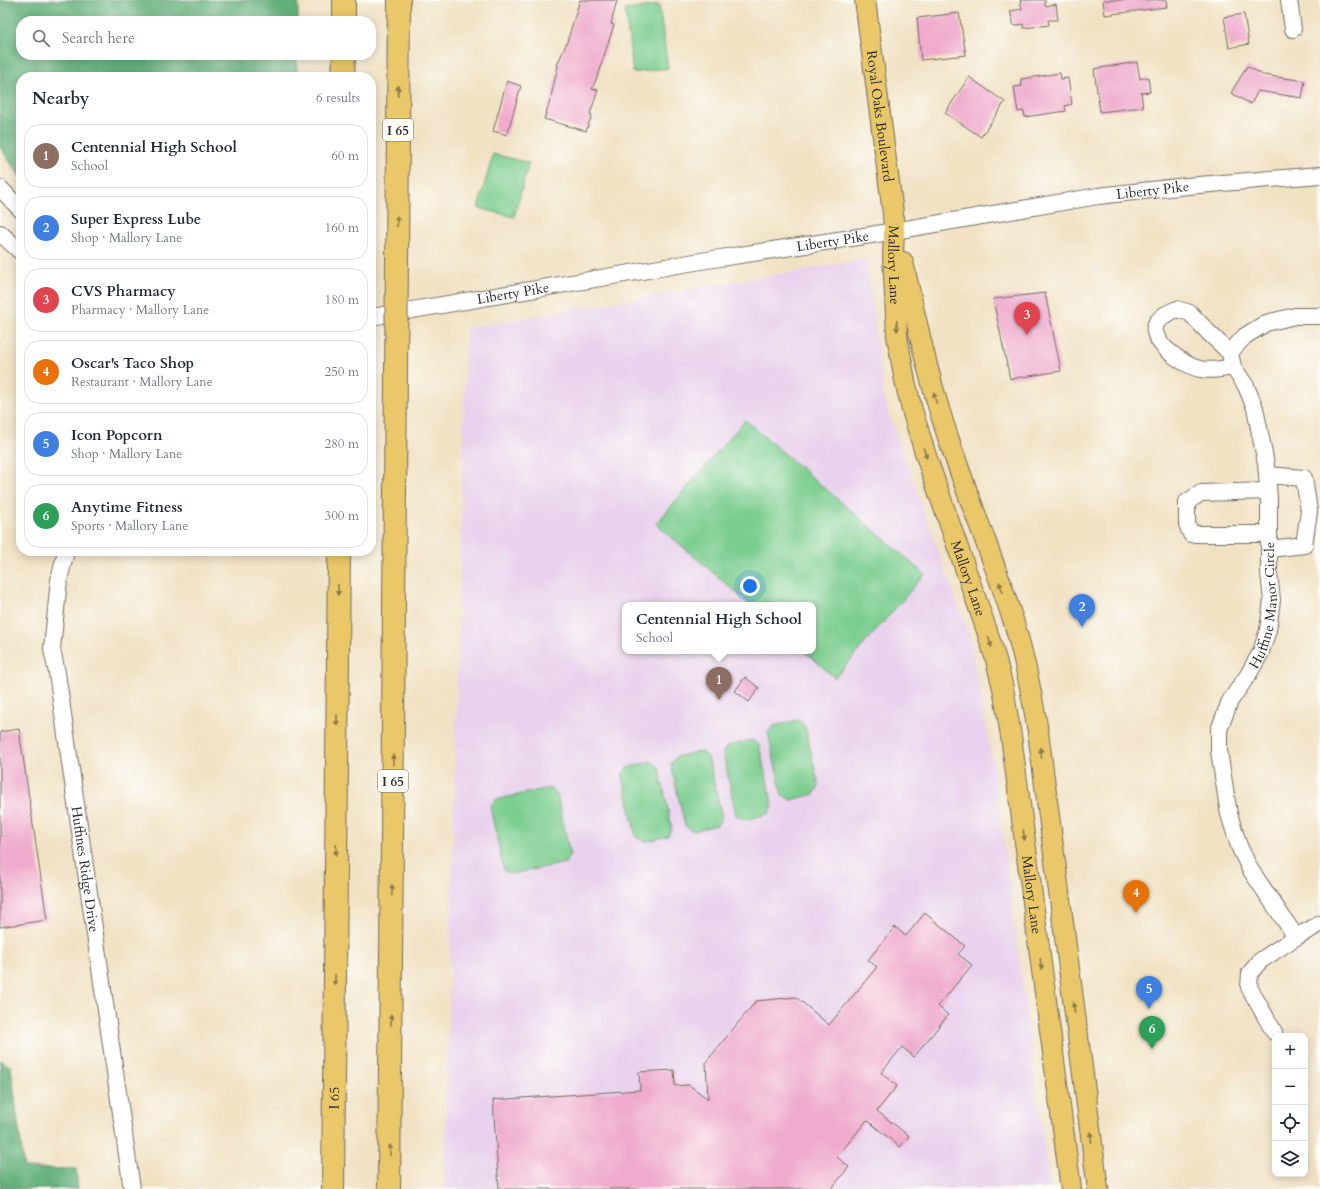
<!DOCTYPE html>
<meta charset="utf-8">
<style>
body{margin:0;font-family:Cardo,serif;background:#f2f2f3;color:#1f2937}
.controls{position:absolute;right:12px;bottom:12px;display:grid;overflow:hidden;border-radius:8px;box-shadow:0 2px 10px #0003}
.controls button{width:36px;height:36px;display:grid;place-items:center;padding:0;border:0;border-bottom:1px solid #e0e1e3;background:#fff;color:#1f2937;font:20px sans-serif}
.you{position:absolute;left:750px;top:586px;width:14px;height:14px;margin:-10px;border:3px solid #fff;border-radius:50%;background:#1a73e8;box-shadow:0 0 0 6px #1a73e833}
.badge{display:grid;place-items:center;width:26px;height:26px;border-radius:50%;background:#d1495b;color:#fff;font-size:13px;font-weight:700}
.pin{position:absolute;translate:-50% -33px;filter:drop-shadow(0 1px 2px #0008)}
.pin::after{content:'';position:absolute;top:21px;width:14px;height:12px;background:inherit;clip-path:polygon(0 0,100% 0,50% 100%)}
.popup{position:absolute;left:622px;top:602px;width:194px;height:52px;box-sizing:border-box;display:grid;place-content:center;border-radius:8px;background:#fff;filter:drop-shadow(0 1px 3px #0005);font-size:13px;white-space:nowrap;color:#747a83}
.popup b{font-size:15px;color:#1f2937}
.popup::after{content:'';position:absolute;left:50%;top:100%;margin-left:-8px;border:8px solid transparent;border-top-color:#fff}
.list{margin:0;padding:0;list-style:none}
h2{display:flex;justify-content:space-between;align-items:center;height:52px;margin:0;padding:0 16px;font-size:17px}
h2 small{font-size:13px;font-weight:400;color:#747a83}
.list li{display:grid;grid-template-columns:26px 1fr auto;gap:12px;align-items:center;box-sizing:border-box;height:64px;margin:0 8px 8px;padding:0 8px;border:1px solid #e0e1e3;border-radius:16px}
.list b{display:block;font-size:15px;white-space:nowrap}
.list p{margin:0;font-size:13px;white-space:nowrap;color:#747a83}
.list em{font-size:13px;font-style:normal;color:#747a83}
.icon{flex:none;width:22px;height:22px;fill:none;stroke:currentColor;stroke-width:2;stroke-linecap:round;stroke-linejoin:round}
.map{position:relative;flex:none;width:1320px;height:1189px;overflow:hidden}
.search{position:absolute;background:#fff;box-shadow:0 2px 10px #0003;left:16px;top:16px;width:360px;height:44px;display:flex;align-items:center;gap:10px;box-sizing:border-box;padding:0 14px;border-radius:16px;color:#747a83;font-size:15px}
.panel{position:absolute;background:#fff;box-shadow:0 2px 10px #0003;left:16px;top:72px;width:360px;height:484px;border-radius:16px}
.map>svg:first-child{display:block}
.built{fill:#e9d2ed;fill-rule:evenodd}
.green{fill:#7bce90;stroke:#537c5e}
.forest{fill:#64b17a;stroke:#486e52}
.building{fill:#efabcd}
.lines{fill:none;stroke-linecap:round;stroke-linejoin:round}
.minor-casing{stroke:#706b61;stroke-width:18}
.major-casing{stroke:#706b61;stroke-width:22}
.highway-casing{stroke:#706b61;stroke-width:24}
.minor{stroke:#fff;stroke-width:16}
.major{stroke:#eac769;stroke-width:20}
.highway{stroke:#eac769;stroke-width:22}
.highway-bridge-casing{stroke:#706b61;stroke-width:24;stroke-linecap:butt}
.highway-bridge{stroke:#eac769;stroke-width:22}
.oneway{fill:#8a794a}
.labels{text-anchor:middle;stroke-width:4;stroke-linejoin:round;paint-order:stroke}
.shield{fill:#fdfcf7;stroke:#6a6a68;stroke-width:1}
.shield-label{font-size:13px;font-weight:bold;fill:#2b2b2b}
.street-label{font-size:14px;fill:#2b2b2b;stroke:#fdfcf7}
</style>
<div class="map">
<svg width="1320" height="1189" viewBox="0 0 1320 1189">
<rect width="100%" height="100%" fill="#fdfcf7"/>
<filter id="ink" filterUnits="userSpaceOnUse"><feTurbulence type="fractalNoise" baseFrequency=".025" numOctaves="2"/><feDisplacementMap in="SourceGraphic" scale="8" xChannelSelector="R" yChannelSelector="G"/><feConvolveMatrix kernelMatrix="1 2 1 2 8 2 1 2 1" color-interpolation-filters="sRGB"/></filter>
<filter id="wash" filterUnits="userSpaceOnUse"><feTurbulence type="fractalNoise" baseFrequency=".012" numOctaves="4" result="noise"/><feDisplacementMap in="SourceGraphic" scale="16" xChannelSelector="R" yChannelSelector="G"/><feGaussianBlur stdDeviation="0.9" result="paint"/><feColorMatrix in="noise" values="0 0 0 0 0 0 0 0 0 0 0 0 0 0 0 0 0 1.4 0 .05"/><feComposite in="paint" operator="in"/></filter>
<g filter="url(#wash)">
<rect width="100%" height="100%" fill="#f1e2c4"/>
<!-- built -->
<path class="built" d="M867 259 884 400 970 638 993 762 1050 1189H444L466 328ZM625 605H813V651H625Z"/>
<!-- green -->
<g class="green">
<polygon points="659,5 668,68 633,73 625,10"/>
<polygon points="493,154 529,163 514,217 478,208"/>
<polygon points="745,420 925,574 835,678 804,651 813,651 813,605 751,605 656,524"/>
<polygon points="798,720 805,726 819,786 814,794 791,800 782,795 768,733 773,726"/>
<polygon points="752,740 759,745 773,806 768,814 745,820 736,815 723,753 727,746"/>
<polygon points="700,751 708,757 722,817 717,825 694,831 685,826 671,764 676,757"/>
<polygon points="651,761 659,767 672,828 668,836 645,842 636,837 622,774 627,768"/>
<polygon points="549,788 557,794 570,855 565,863 511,874 504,871 490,807 495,800"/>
</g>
<!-- forest -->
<g class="forest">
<polygon points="0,0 298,0 298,21 21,21 21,55 297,55 297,77 21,77 21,178 0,147"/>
<polygon points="0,1060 11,1067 24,1168 76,1169 78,1189 0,1189"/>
</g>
<g id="blocks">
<!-- building -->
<g class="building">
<polygon points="580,0 617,0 611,24 614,25 600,68 601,68 592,89 598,90 590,114 592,115 586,131 544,119 550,101 558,66 557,65 567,42"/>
<polygon points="1020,0 1045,0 1045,6 1056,4 1058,20 1048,20 1049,25 1024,28 1023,24 1014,26 1010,11 1022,9"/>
<polygon points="1103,0 1166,0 1167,7 1105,15"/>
<polygon points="959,13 966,55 921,60 917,18"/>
<polygon points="1244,14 1249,44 1229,48 1224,17"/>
<polygon points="1137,62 1140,79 1148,77 1150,92 1141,93 1143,107 1100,112 1094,69"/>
<polygon points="1247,66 1263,75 1305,81 1302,98 1258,91 1251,104 1231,93"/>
<polygon points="1060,73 1061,79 1068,78 1072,104 1065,106 1066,111 1025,117 1024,111 1018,112 1014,87 1022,86 1021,79"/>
<polygon points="969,77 1005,102 981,137 945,113"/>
<polygon points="507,81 521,86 507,135 493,131"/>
<polygon points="1045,293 1061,371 1010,379 993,299"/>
<polygon points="745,677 759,688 749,702 735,691"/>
<polygon points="19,729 47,920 0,927 0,732"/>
<polygon points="925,913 965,946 958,954 972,965 938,1006 948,1015 914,1057 902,1047 881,1073 897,1086 877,1111 909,1136 900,1147 867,1120 837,1157 849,1167 831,1189 499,1189 493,1100 640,1090 639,1072 674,1070 675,1086 689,1085 708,1099 706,1062 756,1001 796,997 829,1025 877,967 868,960 895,927 906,936"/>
</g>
</g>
</g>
<g filter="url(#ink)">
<use href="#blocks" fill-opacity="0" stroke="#706b61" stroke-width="1"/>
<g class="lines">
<defs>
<g id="minor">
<polyline points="1289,0 1293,29"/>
<polyline points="0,188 21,210"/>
<polyline points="0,233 21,252"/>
<path id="s1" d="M371 317 707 260 871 235 1098 196 1187 186 1320 175"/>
<path d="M1230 353 1209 333 1190 313 1177 309C1170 312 1162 315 1157 322 1145 340 1185 366 1200 369 1211 371 1222 369 1233 367"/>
<polyline points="1267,475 1304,478 1309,511 1304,545 1270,549"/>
<polyline points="1268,491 1201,493 1187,502 1187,524 1191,534 1269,534"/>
<path id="s2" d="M66 551 59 580 52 649 57 673 132 1189"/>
<path id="s3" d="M1296 937 1250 869 1239 846 1229 814 1219 751V730L1230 701 1248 675 1261 652 1268 630 1272 600 1269 573V498L1266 464 1255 408 1246 386 1233 367 1230 353 1232 350 1245 336 1266 323 1295 316H1320"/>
<polyline points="1274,1032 1249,987 1250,973 1260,961 1296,937 1320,924"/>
</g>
<g id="major">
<path id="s4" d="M865 0 893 213 894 231 893 256 897 336 905 381 912 410 926 456 987 631 996 660 1003 688 1011 736 1071 1189"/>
<path d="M903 262C917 324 930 386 951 446 971 505 995 563 1014 623 1025 658 1032 695 1038 732L1098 1189"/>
</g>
<g id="highway">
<polyline points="344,21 344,0"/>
<polyline points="343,77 344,55"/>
<polyline points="397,260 399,0"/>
<path id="s5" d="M333 1189 339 551"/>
<polyline points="389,1189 396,373"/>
</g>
</defs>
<!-- minor casing -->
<use href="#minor" class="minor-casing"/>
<!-- major casing -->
<use href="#major" class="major-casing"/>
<!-- highway casing -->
<use href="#highway" class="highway-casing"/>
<!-- minor -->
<use href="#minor" class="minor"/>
<!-- major -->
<use href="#major" class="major"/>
<!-- highway -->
<use href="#highway" class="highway"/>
<defs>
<polyline id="highway-bridge" points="396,373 397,260"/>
</defs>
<!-- highway-bridge casing -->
<use href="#highway-bridge" class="highway-bridge-casing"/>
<!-- highway-bridge -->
<use href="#highway-bridge" class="highway-bridge"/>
</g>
<!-- one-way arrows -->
<defs><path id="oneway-solid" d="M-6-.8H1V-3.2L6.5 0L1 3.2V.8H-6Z"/></defs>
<g class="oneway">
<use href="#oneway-solid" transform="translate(398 91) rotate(-90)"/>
<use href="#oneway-solid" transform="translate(397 221) rotate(-90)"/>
<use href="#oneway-solid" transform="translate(897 326) rotate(87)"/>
<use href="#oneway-solid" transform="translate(935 398) rotate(-106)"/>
<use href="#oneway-solid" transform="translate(925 453) rotate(72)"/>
<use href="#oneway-solid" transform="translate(1001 587) rotate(-110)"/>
<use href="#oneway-solid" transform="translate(338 590) rotate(91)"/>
<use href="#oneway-solid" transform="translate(990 642) rotate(73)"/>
<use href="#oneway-solid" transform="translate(337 720) rotate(91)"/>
<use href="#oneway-solid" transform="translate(1041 753) rotate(-97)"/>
<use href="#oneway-solid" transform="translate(393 760) rotate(-90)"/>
<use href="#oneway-solid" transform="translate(1024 835) rotate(83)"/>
<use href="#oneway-solid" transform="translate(336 850) rotate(91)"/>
<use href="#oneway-solid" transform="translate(392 890) rotate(-89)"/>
<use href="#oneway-solid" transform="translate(1041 964) rotate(83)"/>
<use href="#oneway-solid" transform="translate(335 980) rotate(91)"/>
<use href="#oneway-solid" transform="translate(1074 1008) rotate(-98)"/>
<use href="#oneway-solid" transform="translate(391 1020) rotate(-89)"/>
<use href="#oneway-solid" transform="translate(1091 1137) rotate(-97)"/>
<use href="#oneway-solid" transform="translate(390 1150) rotate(-89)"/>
</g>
</g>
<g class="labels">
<!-- shield labels -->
<g class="shield">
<rect x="383" y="119" width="30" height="22" rx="3"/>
<rect x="378" y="770" width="30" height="22" rx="3"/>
</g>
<g class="shield-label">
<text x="398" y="135">I 65</text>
<text x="393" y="786">I 65</text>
</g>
<!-- street labels -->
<g class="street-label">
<text dy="5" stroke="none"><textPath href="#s4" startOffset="117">Royal Oaks Boulevard</textPath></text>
<text dy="5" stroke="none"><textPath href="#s1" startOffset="792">Liberty Pike</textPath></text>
<text dy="5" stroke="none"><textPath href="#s1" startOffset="468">Liberty Pike</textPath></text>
<text dy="5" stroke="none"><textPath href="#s4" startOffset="267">Mallory Lane</textPath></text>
<text dy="5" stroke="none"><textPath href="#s1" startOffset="144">Liberty Pike</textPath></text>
<text dy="5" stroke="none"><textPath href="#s4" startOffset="591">Mallory Lane</textPath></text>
<text dy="5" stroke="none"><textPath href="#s3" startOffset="362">Huffine Manor Circle</textPath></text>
<text dy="5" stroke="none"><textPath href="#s2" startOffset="322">Huffines Ridge Drive</textPath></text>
<text dy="5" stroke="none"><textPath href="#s4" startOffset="915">Mallory Lane</textPath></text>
<text dy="5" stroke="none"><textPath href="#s5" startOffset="91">I 65</textPath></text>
</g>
</g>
</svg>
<div class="controls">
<button>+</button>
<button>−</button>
<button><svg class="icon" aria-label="locate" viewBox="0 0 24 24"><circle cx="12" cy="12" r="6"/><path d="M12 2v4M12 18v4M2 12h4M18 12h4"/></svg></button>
<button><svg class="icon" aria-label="layers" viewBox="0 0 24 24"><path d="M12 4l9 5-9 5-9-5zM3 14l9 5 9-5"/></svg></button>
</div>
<div class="you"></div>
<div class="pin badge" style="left:719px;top:700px;background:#8d6e63">1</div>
<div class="popup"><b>Centennial High School</b>School</div>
<div class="pin badge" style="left:1082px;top:627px;background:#3f7fe0">2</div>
<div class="pin badge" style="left:1027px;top:335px;background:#e0444e">3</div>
<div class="pin badge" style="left:1136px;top:913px;background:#e8710a">4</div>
<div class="pin badge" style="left:1149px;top:1009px;background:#3f7fe0">5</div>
<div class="pin badge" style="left:1152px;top:1049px;background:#2e9e5b">6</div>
<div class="search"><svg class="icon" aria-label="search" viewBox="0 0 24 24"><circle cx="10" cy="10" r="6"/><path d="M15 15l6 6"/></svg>Search here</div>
<section class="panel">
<h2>Nearby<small>6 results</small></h2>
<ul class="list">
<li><span class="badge" style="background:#8d6e63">1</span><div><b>Centennial High School</b><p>School</p></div><em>60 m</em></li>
<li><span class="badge" style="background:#3f7fe0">2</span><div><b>Super Express Lube</b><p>Shop · Mallory Lane</p></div><em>160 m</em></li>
<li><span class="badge" style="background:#e0444e">3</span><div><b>CVS Pharmacy</b><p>Pharmacy · Mallory Lane</p></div><em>180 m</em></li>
<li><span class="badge" style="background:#e8710a">4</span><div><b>Oscar's Taco Shop</b><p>Restaurant · Mallory Lane</p></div><em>250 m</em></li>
<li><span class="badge" style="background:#3f7fe0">5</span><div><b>Icon Popcorn</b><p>Shop · Mallory Lane</p></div><em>280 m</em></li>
<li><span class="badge" style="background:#2e9e5b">6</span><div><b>Anytime Fitness</b><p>Sports · Mallory Lane</p></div><em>300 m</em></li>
</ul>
</section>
</div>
